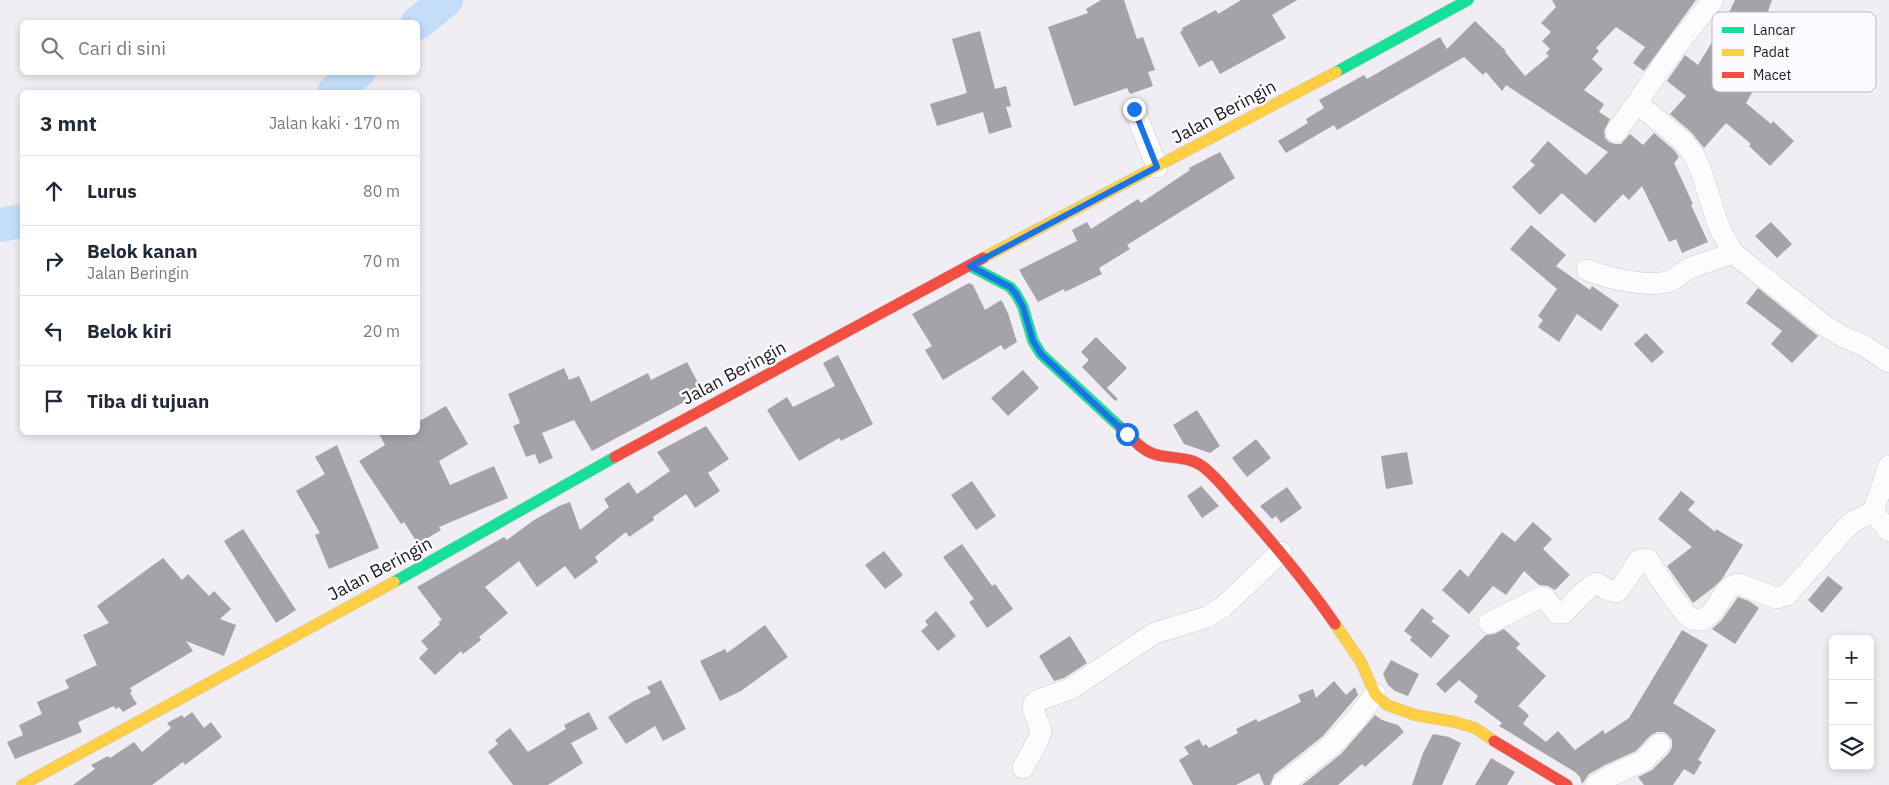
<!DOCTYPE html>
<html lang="id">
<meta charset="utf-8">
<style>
body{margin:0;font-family:"IBM Plex Sans",sans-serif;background:#f6f6f7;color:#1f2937}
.controls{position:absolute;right:15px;bottom:15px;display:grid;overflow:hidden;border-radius:8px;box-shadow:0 2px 8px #0003}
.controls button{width:45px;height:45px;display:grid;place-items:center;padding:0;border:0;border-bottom:1px solid #e0e1e3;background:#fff;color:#1f2937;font:25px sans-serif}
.stop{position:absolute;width:15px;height:15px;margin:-11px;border:4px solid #1a73e8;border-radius:50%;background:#fff}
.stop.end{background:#1a73e8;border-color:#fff;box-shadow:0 1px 5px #0008}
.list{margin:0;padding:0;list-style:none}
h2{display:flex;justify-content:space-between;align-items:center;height:65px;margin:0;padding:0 20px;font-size:21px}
h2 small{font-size:16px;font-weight:400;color:#747a83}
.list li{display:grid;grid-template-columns:32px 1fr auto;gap:15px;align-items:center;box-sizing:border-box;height:70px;padding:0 20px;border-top:1px solid #e0e1e3}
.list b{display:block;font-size:19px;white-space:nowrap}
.list p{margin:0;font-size:16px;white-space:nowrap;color:#747a83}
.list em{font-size:16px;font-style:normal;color:#747a83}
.icon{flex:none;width:28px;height:28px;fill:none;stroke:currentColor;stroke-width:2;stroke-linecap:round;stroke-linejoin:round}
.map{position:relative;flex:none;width:1889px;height:785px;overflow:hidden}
.search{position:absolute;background:#fff;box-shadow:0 2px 8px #0003;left:20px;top:20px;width:400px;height:55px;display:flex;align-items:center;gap:12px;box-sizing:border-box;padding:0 18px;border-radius:8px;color:#747a83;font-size:19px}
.panel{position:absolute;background:#fff;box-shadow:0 2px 8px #0003;left:20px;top:90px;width:400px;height:345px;border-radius:8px}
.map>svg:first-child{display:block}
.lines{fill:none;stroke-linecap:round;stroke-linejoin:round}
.river{stroke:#c4def9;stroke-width:34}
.building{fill:#a5a3a7}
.street-casing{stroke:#cbcacd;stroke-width:22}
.fast-casing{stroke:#cbcacd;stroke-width:12}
.slow-casing{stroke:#cbcacd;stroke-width:12}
.jam-casing{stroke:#cbcacd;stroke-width:12}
.street{stroke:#fdfcfd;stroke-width:21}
.fast{stroke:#16e098;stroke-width:11}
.slow{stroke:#ffcf43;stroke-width:11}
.jam{stroke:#f24e42;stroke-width:11}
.route{stroke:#1a73e8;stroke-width:6}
.labels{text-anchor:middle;stroke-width:5;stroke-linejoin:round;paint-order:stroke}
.street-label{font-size:18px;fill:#1b1a1d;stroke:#fcfaff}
.key{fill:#fcfaff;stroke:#b8b7bb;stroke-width:1}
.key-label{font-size:14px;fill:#1b1a1d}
</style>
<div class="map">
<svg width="1889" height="785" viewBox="0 0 1889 785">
<rect width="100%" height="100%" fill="#f0eef3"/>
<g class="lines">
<!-- river -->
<g class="river">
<polyline points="418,23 446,0"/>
<polyline points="334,92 358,72"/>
<polyline points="0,225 22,221"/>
</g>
</g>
<!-- building -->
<g class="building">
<polygon points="1101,0 1124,0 1137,39 1143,37 1155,70 1148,72 1153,86 1130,94 1127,88 1074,106 1048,27 1088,13 1086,9"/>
<polygon points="1241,0 1297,0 1272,15 1286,38 1220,74 1212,60 1199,67 1180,32 1183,30 1182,28 1216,10 1218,14"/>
<polygon points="1552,0 1696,0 1644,71 1633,63 1645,47 1616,27 1596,48 1599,51 1592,59 1603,69 1584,90 1604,104 1599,112 1610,119 1604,131 1605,138 1609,142 1615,144 1621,144 1630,134 1643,145 1654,133 1674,150 1679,157 1674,163 1693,204 1691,205 1708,242 1682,253 1676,239 1669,242 1642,186 1629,200 1623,194 1595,223 1562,193 1540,215 1512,187 1535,165 1530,161 1548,141 1586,175 1608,152 1506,85 1502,91 1486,72 1483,75 1464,57 1337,130 1334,125 1286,153 1278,141 1308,123 1306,119 1324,108 1319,100 1364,75 1367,79 1440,37 1447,49 1475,21 1506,51 1505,52 1525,76 1549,56 1546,53 1550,49 1542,41 1551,32 1541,23 1556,7"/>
<polygon points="1735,0 1772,0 1763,26 1771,30 1753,66 1764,72 1746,103 1771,124 1773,121 1794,141 1770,166 1749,146 1751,144 1726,123 1704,148 1691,132 1670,114 1686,96 1667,81 1685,55 1698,65 1714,39 1716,40"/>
<polygon points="980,31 995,89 1006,86 1011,106 1006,107 1012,127 989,134 983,112 937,126 930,104 967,93 952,39"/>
<polygon points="1220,152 1235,178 1127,245 1130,249 1099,268 1102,274 1065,292 1064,289 1038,302 1019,270 1077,241 1072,230 1087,222 1091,229 1138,199 1141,203 1190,170 1189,168"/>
<polygon points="1771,222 1792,244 1777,258 1755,236"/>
<polygon points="1531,225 1566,255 1556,266 1590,290 1592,286 1619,305 1601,331 1577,314 1559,342 1538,327 1543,320 1538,316 1557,289 1510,249"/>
<polygon points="969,283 973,285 985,310 1001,300 1003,303 1008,313 1017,342 1004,350 1001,345 943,380 925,350 932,346 912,314"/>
<polygon points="1758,288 1818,336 1792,363 1771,344 1782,331 1746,303"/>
<polygon points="1646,333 1664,352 1652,363 1634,344"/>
<polygon points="1096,337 1127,368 1107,388 1118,399 1115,401 1082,367 1089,360 1081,352"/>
<polygon points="838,355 873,424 841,441 839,438 799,461 767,410 787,397 793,407 835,386 823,363"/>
<polygon points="687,362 703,392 592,451 574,420 542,433 553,458 539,464 535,454 526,457 513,426 520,423 508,394 564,368 569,380 579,376 591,402 648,373 651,380"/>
<polygon points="1023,370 1039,388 1008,416 991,398"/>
<polygon points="446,406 468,444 439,461 450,485 494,466 508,498 439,527 441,530 418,544 404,522 401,524 359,461 385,445 378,432 418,432 418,422"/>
<polygon points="1197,410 1220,446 1210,453 1184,444 1173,425"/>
<polygon points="706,426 729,459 708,473 720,491 695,508 686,494 653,517 654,520 629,537 626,532 595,557 598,562 575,579 565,566 537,587 519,561 485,587 508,613 479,637 481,640 463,654 461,651 435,675 419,658 428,649 421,641 440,624 438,622 442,620 417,587 504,537 507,540 534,520 559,506 570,502 580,530 609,507 604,499 629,482 637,494 670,471 657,452"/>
<polygon points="1256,439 1271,458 1247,477 1232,458"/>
<polygon points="337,445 379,548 329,569 315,535 320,533 296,491 325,474 315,457"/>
<polygon points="1407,452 1413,484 1386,489 1381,456"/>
<polygon points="972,481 996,516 976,530 951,495"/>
<polygon points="1201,486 1219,506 1202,518 1187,496"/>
<polygon points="1287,487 1302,508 1281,523 1276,516 1272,519 1260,506"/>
<polygon points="1681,491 1695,502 1688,510 1715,532 1716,529 1743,545 1722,579 1714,587 1693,603 1667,566 1692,547 1658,519"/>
<polygon points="1533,522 1552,539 1543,549 1570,575 1555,590 1548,586 1539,585 1524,571 1506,595 1493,586 1469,614 1442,590 1460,569 1468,577 1502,532 1515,542"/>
<polygon points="243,529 296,610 276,623 224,541"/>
<polygon points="962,544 992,586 995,584 1013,609 987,628 969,602 974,599 943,557"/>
<polygon points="884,551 903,575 885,589 865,565"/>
<polygon points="163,558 182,580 188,574 209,596 214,591 231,609 220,619 236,625 224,656 186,641 193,651 130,688 132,692 130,693 137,704 123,712 119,707 115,709 114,706 78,722 82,732 15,759 7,742 23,735 19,725 42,714 37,702 69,688 65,680 97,665 83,635 109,623 97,606"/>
<polygon points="1828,576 1843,588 1822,613 1808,600"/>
<polygon points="1738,597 1749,601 1759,608 1735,644 1712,629 1721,621"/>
<polygon points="1422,608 1434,618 1431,621 1450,636 1431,658 1410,640 1412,637 1404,631"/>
<polygon points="936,611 956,636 938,651 921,631 928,625 925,621"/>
<polygon points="765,625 788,657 741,691 720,701 700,661 725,649 727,653"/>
<polygon points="1504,629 1520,644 1516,648 1546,676 1518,706 1529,715 1523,724 1546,742 1558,731 1575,750 1603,730 1605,734 1629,718 1682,630 1708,645 1673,703 1716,730 1698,760 1702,762 1694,775 1684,769 1673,785 1644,785 1638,777 1652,770 1669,753 1672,747 1672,740 1668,735 1664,732 1657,732 1651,735 1636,751 1605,765 1589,774 1582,784 1580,777 1575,772 1499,726 1502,723 1474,702 1478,696 1459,680 1445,693 1436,684 1486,635 1494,634"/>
<polygon points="1070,636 1087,663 1064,678 1054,681 1039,656"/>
<polygon points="1391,660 1419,674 1408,696 1395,691 1388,685 1383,674"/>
<polygon points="661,680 686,729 663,741 655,726 626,744 608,717 634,701 651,693 647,687"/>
<polygon points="1334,681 1346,695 1355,687 1358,695 1323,736 1274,775 1270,785 1264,785 1259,773 1236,785 1193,785 1179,760 1189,754 1184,747 1199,739 1203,746 1206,744 1209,748 1238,733 1236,729 1256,719 1258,722 1301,702 1298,695 1313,689 1316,698"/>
<polygon points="192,712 204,728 211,722 222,737 185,765 183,762 152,785 73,785 95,769 91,765 108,756 110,758 134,742 142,752 171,728 167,723 182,715 184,718"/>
<polygon points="589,712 598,729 571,743 583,763 548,785 513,785 488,752 498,744 495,740 510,728 528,752 566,729 564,725"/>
<polygon points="1375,715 1382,720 1398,725 1404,732 1365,767 1362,764 1338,785 1302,785 1341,754"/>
<polygon points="1433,734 1449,737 1461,743 1442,785 1412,785 1423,753"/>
<polygon points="1491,758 1515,772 1507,785 1475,785"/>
</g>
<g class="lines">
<defs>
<g id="street">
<polyline points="1713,0 1671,53 1637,103 1683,141 1695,157 1701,171 1719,227 1733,253 1824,325 1841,336 1861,344 1889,362"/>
<polyline points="1134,109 1157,167"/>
<polyline points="1616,132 1637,103"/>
<path d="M1587 270C1607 278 1649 288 1670 281 1676 279 1681 273 1686 270 1701 263 1718 259 1733 253"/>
<polyline points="1889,466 1873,512 1889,531"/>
<path d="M1489 623 1541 597 1545 598 1557 613H1564C1574 603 1584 589 1597 583L1606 589 1616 592 1620 589 1639 560 1648 559C1655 572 1681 612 1692 619 1696 621 1703 620 1707 617 1720 608 1721 588 1738 584L1777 598 1787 595 1847 527 1854 521 1873 512"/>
<polyline points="1023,768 1039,738 1041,731 1033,708 1034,704 1038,700 1070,689 1155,633 1207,617 1223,607 1281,552"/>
<polyline points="1282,785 1332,745 1357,718 1375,694"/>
<polyline points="1596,785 1610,776 1643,761 1660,744"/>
</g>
<g id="fast">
<polyline points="1336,72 1468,0"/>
<polyline points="970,266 1010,287 1016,294 1023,307 1033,341 1041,354 1121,428"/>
<polyline points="394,582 615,457"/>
</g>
<g id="slow">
<polyline points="983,258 1336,72"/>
<polyline points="1335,624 1361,662 1375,694 1387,705 1415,715 1455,722 1475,728 1494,741"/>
<polyline points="22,785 394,582"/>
</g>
<g id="jam">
<path d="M1121 428C1131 437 1141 450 1154 454 1169 459 1189 456 1202 466 1217 477 1229 494 1242 508 1275 545 1307 583 1335 624"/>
<polyline points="615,457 983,258"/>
<polyline points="1494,741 1567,785"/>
</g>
</defs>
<!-- street casing -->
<use href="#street" class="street-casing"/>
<!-- fast casing -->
<use href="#fast" class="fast-casing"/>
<!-- slow casing -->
<use href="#slow" class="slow-casing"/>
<!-- jam casing -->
<use href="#jam" class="jam-casing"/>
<!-- street -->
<use href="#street" class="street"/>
<!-- fast -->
<use href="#fast" class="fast"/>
<!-- slow -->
<use href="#slow" class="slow"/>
<!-- jam -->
<use href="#jam" class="jam"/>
</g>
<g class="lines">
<!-- route -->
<polyline class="route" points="1127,434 1041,354 1033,341 1023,307 1016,294 1010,287 970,266 1157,167 1134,109"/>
</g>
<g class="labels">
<!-- street labels -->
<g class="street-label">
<text transform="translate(1224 112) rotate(-28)" y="6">Jalan Beringin</text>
<text transform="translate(734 373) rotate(-28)" y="6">Jalan Beringin</text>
<text transform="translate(380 569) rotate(-28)" y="6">Jalan Beringin</text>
</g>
</g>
<!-- legend -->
<rect x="1712" y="12" width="164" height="80" rx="8" class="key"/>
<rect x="1722" y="27" width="22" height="6" fill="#16e098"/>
<rect x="1722" y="49" width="22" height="7" fill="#ffcf43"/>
<rect x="1722" y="72" width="22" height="6" fill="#f24e42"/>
<g class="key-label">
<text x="1753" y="35">Lancar</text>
<text x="1753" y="57">Padat</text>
<text x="1753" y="80">Macet</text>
</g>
</svg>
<div class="controls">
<button>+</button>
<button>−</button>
<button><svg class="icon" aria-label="layers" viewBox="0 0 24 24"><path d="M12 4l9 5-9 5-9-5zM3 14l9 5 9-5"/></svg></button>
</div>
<div class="stop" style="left:1127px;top:434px"></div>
<div class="stop end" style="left:1134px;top:109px"></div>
<div class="search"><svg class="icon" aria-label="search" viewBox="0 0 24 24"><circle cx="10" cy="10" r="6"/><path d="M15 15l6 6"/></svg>Cari di sini</div>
<section class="panel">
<h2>3 mnt<small>Jalan kaki · 170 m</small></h2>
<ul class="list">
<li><svg class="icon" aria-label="ahead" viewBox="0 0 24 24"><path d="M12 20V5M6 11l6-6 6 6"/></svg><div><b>Lurus</b></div><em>80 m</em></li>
<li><svg class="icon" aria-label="right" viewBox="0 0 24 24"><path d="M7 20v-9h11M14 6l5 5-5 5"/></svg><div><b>Belok kanan</b><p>Jalan Beringin</p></div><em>70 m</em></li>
<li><svg class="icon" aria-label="left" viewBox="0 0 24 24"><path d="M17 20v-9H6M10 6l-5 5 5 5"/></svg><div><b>Belok kiri</b></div><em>20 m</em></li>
<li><svg class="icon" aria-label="arrive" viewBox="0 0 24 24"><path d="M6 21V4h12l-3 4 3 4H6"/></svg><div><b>Tiba di tujuan</b></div></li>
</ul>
</section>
</div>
